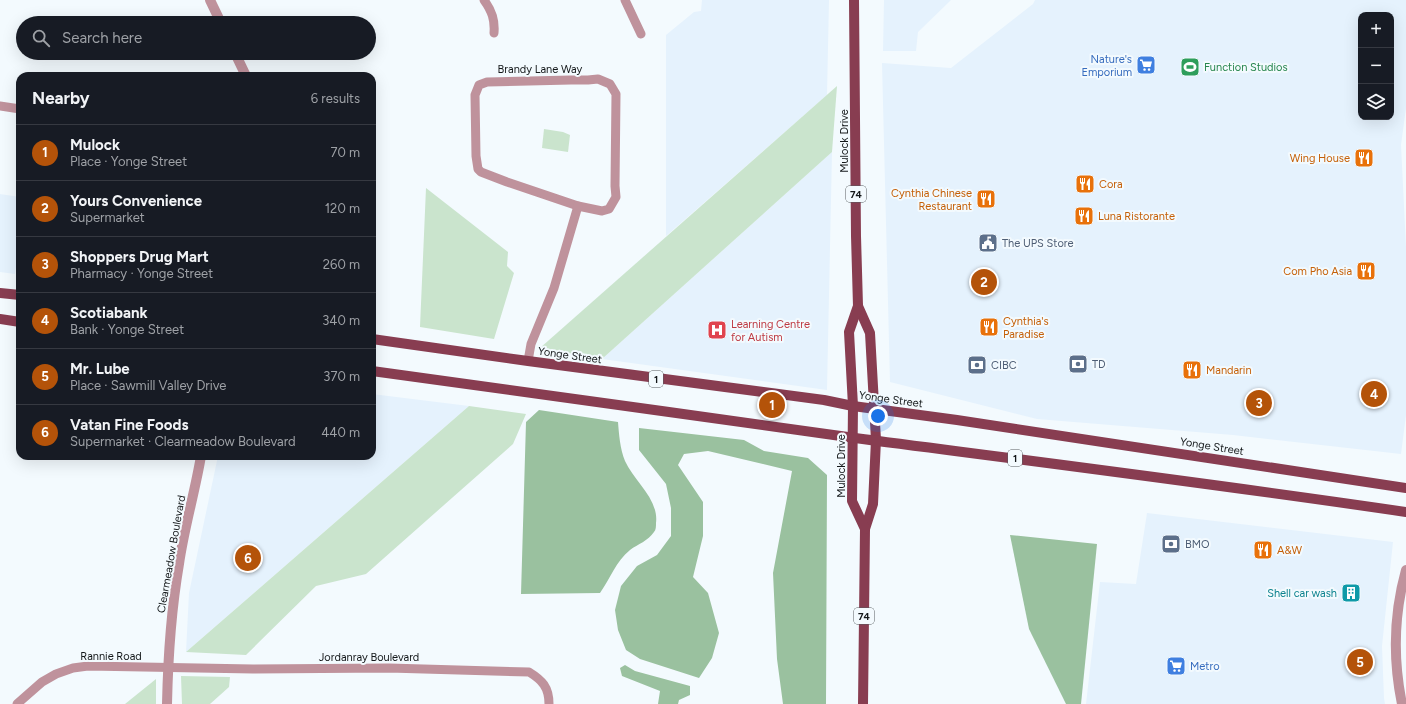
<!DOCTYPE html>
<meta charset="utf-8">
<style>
body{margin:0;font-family:Figtree,sans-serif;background:#242831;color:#f1f3f6}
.controls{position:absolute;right:12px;top:12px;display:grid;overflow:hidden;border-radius:8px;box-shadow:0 4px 16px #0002}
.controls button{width:36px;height:36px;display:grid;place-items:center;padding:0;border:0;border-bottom:1px solid #363941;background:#171b24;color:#f1f3f6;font:20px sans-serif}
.you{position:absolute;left:878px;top:416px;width:14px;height:14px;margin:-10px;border:3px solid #fff;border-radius:50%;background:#1a73e8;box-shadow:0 0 0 6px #1a73e833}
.badge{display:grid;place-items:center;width:26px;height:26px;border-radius:50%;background:#b45309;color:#fff;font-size:13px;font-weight:700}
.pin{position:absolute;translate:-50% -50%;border:2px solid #fff;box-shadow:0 1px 4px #0006}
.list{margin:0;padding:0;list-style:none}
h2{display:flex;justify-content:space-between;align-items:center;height:52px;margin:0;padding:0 16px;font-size:17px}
h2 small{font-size:13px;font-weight:400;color:#9ea1a6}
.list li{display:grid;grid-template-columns:26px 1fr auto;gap:12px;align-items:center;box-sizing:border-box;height:56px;padding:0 16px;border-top:1px solid #363941}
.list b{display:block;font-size:15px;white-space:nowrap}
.list p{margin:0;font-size:13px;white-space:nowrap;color:#9ea1a6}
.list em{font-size:13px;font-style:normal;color:#9ea1a6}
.icon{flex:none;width:22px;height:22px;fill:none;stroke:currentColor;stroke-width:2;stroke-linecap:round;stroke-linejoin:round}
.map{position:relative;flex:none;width:1406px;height:704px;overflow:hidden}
.search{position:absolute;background:#171b24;box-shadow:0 4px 16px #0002;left:16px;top:16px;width:360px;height:44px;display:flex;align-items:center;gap:10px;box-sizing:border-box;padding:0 14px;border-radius:22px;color:#9ea1a6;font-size:15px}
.panel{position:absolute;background:#171b24;box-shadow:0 4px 16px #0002;left:16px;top:72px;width:360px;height:388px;border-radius:12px}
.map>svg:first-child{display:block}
.built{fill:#e5f2fd;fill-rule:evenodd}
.green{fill:#cae4cd}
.forest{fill:#9ac19f}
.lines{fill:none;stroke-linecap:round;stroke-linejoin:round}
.minor{stroke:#bf929c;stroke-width:9}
.tertiary{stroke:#bf929c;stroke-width:10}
.primary{stroke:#883d51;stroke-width:10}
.labels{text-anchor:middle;stroke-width:4;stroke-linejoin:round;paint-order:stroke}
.shield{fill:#f3fafe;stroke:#565b5e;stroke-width:1}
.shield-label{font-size:10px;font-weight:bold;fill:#131719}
.shop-label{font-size:11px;fill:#366cbe;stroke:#f3fafe;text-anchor:end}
.leisure-label{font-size:11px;fill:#27864d;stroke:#f3fafe;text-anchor:start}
.street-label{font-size:11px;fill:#131719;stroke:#f3fafe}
.food-label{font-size:11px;fill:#c56008;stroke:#f3fafe;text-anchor:start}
.service-label{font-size:11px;fill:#4e5e75;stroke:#f3fafe;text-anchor:start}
.health-label{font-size:11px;fill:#be3a42;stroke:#f3fafe;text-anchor:start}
.culture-label{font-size:11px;fill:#0d838f;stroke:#f3fafe;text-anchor:end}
</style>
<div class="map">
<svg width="1406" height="704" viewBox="0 0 1406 704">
<rect width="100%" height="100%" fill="#f3fafe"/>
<!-- built -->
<g class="built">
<polygon points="702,0 829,0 827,95 666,236 666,35 694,12 701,11"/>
<polygon points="884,0 951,0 918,32 916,51 883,51"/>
<path d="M1035 0H1406V108L1401 145 1406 247V415L1401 454 1233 435 1037 419 890 382 882 63 951 68 1033 4ZM1361 15H1391V117H1361Z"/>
<polygon points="832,152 827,390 602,359"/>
<polygon points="0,194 20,197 20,239 15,274 0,272"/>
<polygon points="372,394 469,406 186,652 189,593 218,456 372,456"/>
<polygon points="1147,513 1393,542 1382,646 1384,698 1385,704 1086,704 1100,582 1136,584"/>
</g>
<!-- green -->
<g class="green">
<polygon points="837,86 832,152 602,359 540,348"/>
<polygon points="544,129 563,132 570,135 568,152 542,148"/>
<polygon points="426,188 508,252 507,266 514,273 494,339 420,327"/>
<polygon points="469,406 526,414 513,444 366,574 316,586 246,655 186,652"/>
<polygon points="181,676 230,677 229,687 210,704 182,704"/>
<polygon points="156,679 156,704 125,704"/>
</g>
<!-- forest -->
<g class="forest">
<path d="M539 410 618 422C619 434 620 449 625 461 634 481 659 499 656 523 656 526 656 530 654 532 648 541 638 544 630 550 616 561 610 579 600 593L521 594 526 422Z"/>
<polygon points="639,428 744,440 764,451 808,458 827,475 826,704 783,704 777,659 773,573 792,471 708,451 684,454 678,465 703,502 703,536 693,577 708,593 719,633 712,658 699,678 640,659 626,650 618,630 615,610 621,586 637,566 657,555 671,536 671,508 666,484 639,450"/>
<polygon points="1010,535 1097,544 1081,704 1066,704 1029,629"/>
<polygon points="625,665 635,671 690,686 690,695 679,700 678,704 658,704 660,691 622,676 620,668"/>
</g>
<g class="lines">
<!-- minor -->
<g class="minor">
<path d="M484 0C492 11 495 20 494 33"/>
<polyline points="625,0 641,34"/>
<polygon points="598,79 610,84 616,94 615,186 616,197 609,209 602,211 578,206 507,182 481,172 478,169 476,156 475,95 479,85 487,82 571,80 588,80"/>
<polyline points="0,106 20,109"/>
<polyline points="528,361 531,344 554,288 578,206"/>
<path d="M17 704 42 682 56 674 73 668 88 666 253 669 389 668 529 672C542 680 549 687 549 704"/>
</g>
<!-- tertiary -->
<g class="tertiary">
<polyline points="210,0 221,23"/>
<polyline points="235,53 246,76"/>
<path d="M167 704C168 657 171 611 179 564 184 528 195 492 201 456"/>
<path d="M1402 704C1393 660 1394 613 1406 570"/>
</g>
<!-- primary -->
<g class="primary">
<polyline points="854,0 856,236 858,306 870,333 876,440 873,504 865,529 863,704"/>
<polyline points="0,293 20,295"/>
<polyline points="858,306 849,332 853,406 852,501 865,529"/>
<polyline points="0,319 20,322"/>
<polyline points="372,339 528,361 824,400 853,406 957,420 1406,488"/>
<path d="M372 371C533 392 694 416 855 438 1039 462 1223 485 1406 512"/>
</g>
</g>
<!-- icons -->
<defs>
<symbol id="supermarket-square" viewBox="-11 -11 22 22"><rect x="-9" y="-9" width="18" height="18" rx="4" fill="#3f7fe0" stroke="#f3fafe"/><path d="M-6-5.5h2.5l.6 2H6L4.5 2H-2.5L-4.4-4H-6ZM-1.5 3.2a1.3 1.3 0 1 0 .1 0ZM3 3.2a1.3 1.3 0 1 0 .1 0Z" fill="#fff"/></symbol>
<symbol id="stadium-square" viewBox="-11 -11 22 22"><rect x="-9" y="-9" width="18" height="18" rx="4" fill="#2e9e5b" stroke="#f3fafe"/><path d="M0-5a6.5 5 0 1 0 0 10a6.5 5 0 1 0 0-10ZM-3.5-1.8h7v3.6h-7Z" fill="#fff"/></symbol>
<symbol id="restaurant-square" viewBox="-11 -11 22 22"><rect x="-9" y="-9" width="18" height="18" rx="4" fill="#e8710a" stroke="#f3fafe"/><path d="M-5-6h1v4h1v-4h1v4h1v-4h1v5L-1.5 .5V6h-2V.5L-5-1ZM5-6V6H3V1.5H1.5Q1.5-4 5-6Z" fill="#fff"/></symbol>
<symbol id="civic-square" viewBox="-11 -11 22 22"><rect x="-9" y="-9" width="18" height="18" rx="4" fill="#5c6f8a" stroke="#f3fafe"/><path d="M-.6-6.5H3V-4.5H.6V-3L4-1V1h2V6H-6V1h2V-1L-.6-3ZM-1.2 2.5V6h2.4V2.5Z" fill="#fff"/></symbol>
<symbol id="hospital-square" viewBox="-11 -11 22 22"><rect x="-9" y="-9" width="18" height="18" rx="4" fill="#e0444e" stroke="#f3fafe"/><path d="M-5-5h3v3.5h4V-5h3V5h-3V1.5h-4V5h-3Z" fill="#fff"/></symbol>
<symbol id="bank-square" viewBox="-11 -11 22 22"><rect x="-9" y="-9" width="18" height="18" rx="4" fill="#5c6f8a" stroke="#f3fafe"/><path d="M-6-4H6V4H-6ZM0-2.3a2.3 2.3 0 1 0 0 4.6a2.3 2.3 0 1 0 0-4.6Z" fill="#fff"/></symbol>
<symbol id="building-square" viewBox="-11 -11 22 22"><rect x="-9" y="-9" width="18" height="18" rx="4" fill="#0f9aa8" stroke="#f3fafe"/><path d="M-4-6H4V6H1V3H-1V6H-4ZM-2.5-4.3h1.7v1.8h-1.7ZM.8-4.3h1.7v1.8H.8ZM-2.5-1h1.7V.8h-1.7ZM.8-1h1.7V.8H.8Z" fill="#fff"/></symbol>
</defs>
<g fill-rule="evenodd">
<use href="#supermarket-square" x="1135" y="54" width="22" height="22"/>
<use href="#stadium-square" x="1179" y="56" width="22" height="22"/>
<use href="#restaurant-square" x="1353" y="147" width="22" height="22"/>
<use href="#restaurant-square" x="1074" y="173" width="22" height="22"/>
<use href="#restaurant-square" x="975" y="188" width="22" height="22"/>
<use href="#restaurant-square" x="1073" y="205" width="22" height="22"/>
<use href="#civic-square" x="977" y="232" width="22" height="22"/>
<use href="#restaurant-square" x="1355" y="260" width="22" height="22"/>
<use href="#restaurant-square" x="978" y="316" width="22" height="22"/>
<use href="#hospital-square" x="706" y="319" width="22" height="22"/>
<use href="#bank-square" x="1067" y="353" width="22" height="22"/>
<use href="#bank-square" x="966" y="354" width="22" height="22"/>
<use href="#restaurant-square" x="1181" y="359" width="22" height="22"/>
<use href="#bank-square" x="1160" y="533" width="22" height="22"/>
<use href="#restaurant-square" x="1252" y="539" width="22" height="22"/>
<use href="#building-square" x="1340" y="582" width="22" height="22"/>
<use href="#supermarket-square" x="1165" y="655" width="22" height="22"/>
</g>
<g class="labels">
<!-- shield labels -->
<g class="shield">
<rect x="846" y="186" width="20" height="16" rx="3"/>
<rect x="649" y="371" width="14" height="16" rx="3"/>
<rect x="1008" y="450" width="14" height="16" rx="3"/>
<rect x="854" y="608" width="20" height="16" rx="3"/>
</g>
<g class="shield-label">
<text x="856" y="198">74</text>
<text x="656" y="383">1</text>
<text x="1015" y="462">1</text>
<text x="864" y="620">74</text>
</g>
<!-- shop labels -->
<g class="shop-label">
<text x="1132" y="63">Nature's<tspan x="1132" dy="13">Emporium</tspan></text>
<text x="1190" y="670" text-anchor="start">Metro</text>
</g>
<!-- leisure labels -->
<g class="leisure-label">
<text x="1204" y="71">Function Studios</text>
</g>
<!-- street labels -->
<g class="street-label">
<text x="540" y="73">Brandy Lane Way</text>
<text transform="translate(844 141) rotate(-90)" y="4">Mulock Drive</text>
<text transform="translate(570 355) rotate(8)" y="4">Yonge Street</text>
<text transform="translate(891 399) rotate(8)" y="4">Yonge Street</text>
<text transform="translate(1212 446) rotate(9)" y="4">Yonge Street</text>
<text transform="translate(841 466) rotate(-90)" y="4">Mulock Drive</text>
<text transform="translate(171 554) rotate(-80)" y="4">Clearmeadow Boulevard</text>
<text x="111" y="660">Rannie Road</text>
<text x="369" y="661">Jordanray Boulevard</text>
</g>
<!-- food labels -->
<g class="food-label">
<text x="1350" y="162" text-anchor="end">Wing House</text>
<text x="1099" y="188">Cora</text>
<text x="972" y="197" text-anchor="end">Cynthia Chinese<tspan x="972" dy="13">Restaurant</tspan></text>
<text x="1098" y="220">Luna Ristorante</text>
<text x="1352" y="275" text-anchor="end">Com Pho Asia</text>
<text x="1003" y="325">Cynthia's<tspan x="1003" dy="13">Paradise</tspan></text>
<text x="1206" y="374">Mandarin</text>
<text x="1277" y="554">A&amp;W</text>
</g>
<!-- service labels -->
<g class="service-label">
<text x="1002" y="247">The UPS Store</text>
<text x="1092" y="368">TD</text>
<text x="991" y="369">CIBC</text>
<text x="1185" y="548">BMO</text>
</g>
<!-- health labels -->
<g class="health-label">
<text x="731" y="328">Learning Centre<tspan x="731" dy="13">for Autism</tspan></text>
</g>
<!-- culture labels -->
<g class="culture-label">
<text x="1337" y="597">Shell car wash</text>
</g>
</g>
</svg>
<div class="controls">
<button>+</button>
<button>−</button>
<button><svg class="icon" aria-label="layers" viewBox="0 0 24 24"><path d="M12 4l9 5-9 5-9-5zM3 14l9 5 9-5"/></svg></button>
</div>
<div class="you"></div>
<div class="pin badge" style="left:772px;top:405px">1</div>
<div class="pin badge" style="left:984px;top:282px">2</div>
<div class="pin badge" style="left:1259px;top:403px">3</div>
<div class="pin badge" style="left:1374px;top:394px">4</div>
<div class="pin badge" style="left:1360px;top:662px">5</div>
<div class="pin badge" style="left:248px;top:558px">6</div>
<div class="search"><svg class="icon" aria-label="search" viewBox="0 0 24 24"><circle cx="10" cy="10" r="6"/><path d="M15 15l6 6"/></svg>Search here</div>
<section class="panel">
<h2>Nearby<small>6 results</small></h2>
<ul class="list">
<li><span class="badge">1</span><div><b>Mulock</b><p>Place · Yonge Street</p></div><em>70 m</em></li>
<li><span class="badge">2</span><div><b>Yours Convenience</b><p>Supermarket</p></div><em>120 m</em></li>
<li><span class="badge">3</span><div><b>Shoppers Drug Mart</b><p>Pharmacy · Yonge Street</p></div><em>260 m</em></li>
<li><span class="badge">4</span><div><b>Scotiabank</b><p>Bank · Yonge Street</p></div><em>340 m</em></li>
<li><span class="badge">5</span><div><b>Mr. Lube</b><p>Place · Sawmill Valley Drive</p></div><em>370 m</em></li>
<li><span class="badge">6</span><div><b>Vatan Fine Foods</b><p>Supermarket · Clearmeadow Boulevard</p></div><em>440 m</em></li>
</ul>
</section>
</div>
